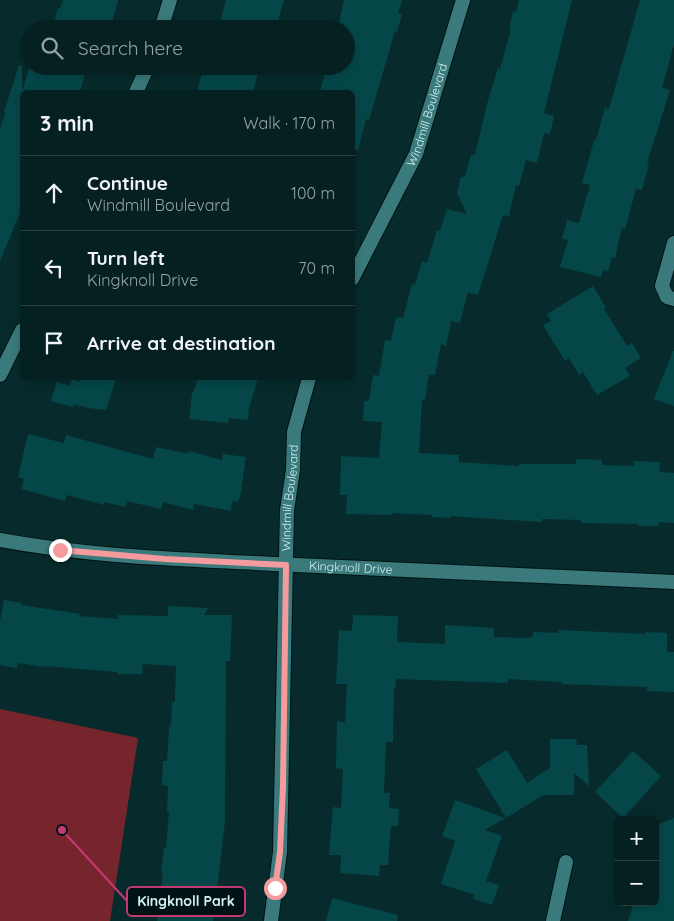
<!DOCTYPE html>
<meta charset="utf-8">
<style>
body{margin:0;font-family:Quicksand,sans-serif;background:#132d2e;color:#f1f3f6}
.controls{position:absolute;right:15px;bottom:15px;display:grid;overflow:hidden;border-radius:8px;box-shadow:0 2px 8px #0003}
.controls button{width:45px;height:45px;display:grid;place-items:center;padding:0;border:0;border-bottom:1px solid #263e3f;background:#052021;color:#f1f3f6;font:25px sans-serif}
.stop{position:absolute;width:15px;height:15px;margin:-11px;border:4px solid #f59b9d;border-radius:50%;background:#fff}
.stop.end{background:#f59b9d;border-color:#fff;box-shadow:0 1px 5px #0008}
.list{margin:0;padding:0;list-style:none}
h2{display:flex;justify-content:space-between;align-items:center;height:65px;margin:0;padding:0 20px;font-size:21px}
h2 small{font-size:16px;font-weight:400;color:#97a3a5}
.list li{display:grid;grid-template-columns:32px 1fr auto;gap:15px;align-items:center;box-sizing:border-box;height:75px;padding:0 20px;border-top:1px solid #263e3f}
.list b{display:block;font-size:19px;white-space:nowrap}
.list p{margin:0;font-size:16px;white-space:nowrap;color:#97a3a5}
.list em{font-size:16px;font-style:normal;color:#97a3a5}
.icon{flex:none;width:28px;height:28px;fill:none;stroke:currentColor;stroke-width:2;stroke-linecap:round;stroke-linejoin:round}
.map{position:relative;flex:none;width:674px;height:921px;overflow:hidden}
.search{position:absolute;background:#052021;box-shadow:0 2px 8px #0003;left:20px;top:20px;width:335px;height:55px;display:flex;align-items:center;gap:12px;box-sizing:border-box;padding:0 18px;border-radius:28px;color:#97a3a5;font-size:19px}
.panel{position:absolute;background:#052021;box-shadow:0 2px 8px #0003;left:20px;top:90px;width:335px;height:290px;border-radius:8px}
.map>svg:first-child{display:block}
.green{fill:#77252d}
.building{fill:#054749}
.lines{fill:none;stroke-linecap:round;stroke-linejoin:round}
.minor-casing{stroke:#011212;stroke-width:16}
.minor{stroke:#3a7a7c;stroke-width:14}
.route{stroke:#f59b9d;stroke-width:6}
.labels{text-anchor:middle;stroke-width:4;stroke-linejoin:round;paint-order:stroke}
.street-label{font-size:12px;fill:#d2f1f2;stroke:#001213}
.leader{fill:none;stroke:#c43972;stroke-width:2}
.callout-dot{fill:#c43972;stroke:#001213;stroke-width:2}
.callout{fill:#001213;stroke:#c43972;stroke-width:2}
.callout-label{font-size:14px;text-anchor:middle;font-weight:bold;fill:#d2f1f2}
</style>
<div class="map">
<svg width="674" height="921" viewBox="0 0 674 921">
<rect width="100%" height="100%" fill="#072b2c"/>
<!-- green -->
<polygon class="green" points="0,709 138,738 110,921 0,921"/>
<!-- building -->
<g class="building">
<polygon points="63,0 118,0 110,29 52,29 58,8 60,9"/>
<polygon points="226,0 284,0 276,29 218,29"/>
<polygon points="344,0 402,0 398,13 402,14 397,32 395,31 369,120 366,119 358,150 352,149 352,92 320,92 327,66 346,66 346,29 338,29"/>
<polygon points="519,0 572,0 544,113 554,116 550,134 544,133 537,163 526,160 519,186 516,185 509,216 503,215 478,295 468,292 460,323 451,321 446,346 441,344 435,375 429,374 425,400 422,400 419,453 459,455 459,462 519,466 519,464 576,464 576,459 602,460 602,465 634,466 634,461 660,462 659,472 674,473 674,523 659,522 658,526 638,526 638,524 581,523 581,520 542,519 542,522 451,516 451,518 432,517 432,515 392,513 392,515 346,514 347,495 340,495 341,456 379,458 382,422 363,421 364,401 369,401 373,375 379,376 385,340 391,341 396,317 403,318 412,284 415,285 422,261 427,263 437,230 440,231 447,209 467,214 457,193 461,177 465,177 471,155 475,155 488,100 498,68 500,69 511,29 509,29 513,11 516,12"/>
<polygon points="640,0 674,0 674,44 662,88 670,90 647,163 649,164 642,190 636,189 625,229 622,228 615,258 612,257 608,271 603,270 601,277 560,267 568,240 562,239 567,220 579,223 590,185 582,183 592,148 594,140 596,140 605,108 609,109"/>
<polygon points="19,65 22,66 22,91 30,66 87,66 80,92 22,92 22,208 0,261 0,128 6,113 4,112"/>
<polygon points="204,66 260,66 253,92 197,92"/>
<polygon points="593,286 606,308 604,309 627,346 632,343 641,358 625,368 630,376 597,395 583,372 579,375 569,358 565,361 543,325 551,321 547,314"/>
<polygon points="673,351 674,351 674,406 654,399"/>
<polygon points="80,378 116,378 106,410 88,408 74,404 73,407 51,401 57,382 70,386 72,379 79,382"/>
<polygon points="198,378 258,378 249,408 248,420 229,418 228,423 189,419 192,393 193,393"/>
<polygon points="28,434 64,443 66,435 153,459 156,447 188,454 189,451 222,460 223,454 246,457 240,497 238,502 232,501 231,511 194,504 193,510 163,502 161,509 127,501 126,507 104,502 104,505 67,495 65,501 21,489 24,479 18,477"/>
<polygon points="4,600 21,603 21,605 80,614 79,616 118,619 118,615 168,616 168,606 208,608 204,615 232,615 230,661 226,661 225,822 213,921 157,921 163,873 161,873 164,848 166,848 169,812 167,812 168,786 162,785 163,761 167,761 169,727 171,727 172,702 175,702 176,666 143,664 142,674 117,674 117,672 46,666 45,667 18,663 17,668 0,665 0,621"/>
<polygon points="353,615 398,616 397,642 445,644 445,625 494,628 494,637 528,638 533,637 533,632 558,633 559,630 645,634 645,632 667,633 667,652 674,652 674,692 647,691 647,687 562,684 562,682 508,679 508,683 396,679 395,689 394,689 393,742 386,742 384,793 390,793 389,808 399,809 398,826 391,826 388,865 380,865 379,876 340,873 341,855 329,855 333,807 341,808 343,769 336,768 337,721 345,722 347,684 336,684 339,630 352,631"/>
<polygon points="550,739 576,739 577,745 587,745 589,786 574,773 574,795 543,795 506,818 476,769 507,750 527,783 550,768"/>
<polygon points="633,751 661,776 623,818 595,792"/>
<polygon points="455,800 505,818 485,830 502,836 486,881 499,885 492,905 473,899 475,895 441,884 455,841 442,836"/>
<polygon points="674,818 674,921 628,921 634,902 655,902 655,826"/>
<polygon points="332,898 398,915 397,921 326,921"/>
</g>
<g class="lines">
<defs>
<g id="minor">
<polyline points="161,29 170,0"/>
<polyline points="136,92 148,66"/>
<polyline points="674,243 662,286 667,297 674,299"/>
<path id="s1" d="M352 279 416 154 463 0"/>
<polyline points="0,375 22,330"/>
<path id="s2" d="M0 540C90 557 183 559 274 564 408 571 541 576 674 582"/>
<path id="s3" d="M271 921 280 852 287 510 293 470 294 432 309 378"/>
<polyline points="553,921 566,862"/>
</g>
</defs>
<!-- minor casing -->
<use href="#minor" class="minor-casing"/>
<!-- minor -->
<use href="#minor" class="minor"/>
</g>
<g class="lines">
<!-- route -->
<polyline class="route" points="60,550 165,559 286,565 283,786 280,852 275,888"/>
</g>
<g class="labels">
<!-- street labels -->
<g class="street-label">
<text dy="4" stroke="none"><textPath href="#s1" startOffset="181">Windmill Boulevard</textPath></text>
<text dy="4" stroke="none"><textPath href="#s3" startOffset="424">Windmill Boulevard</textPath></text>
<text dy="4" stroke="none"><textPath href="#s2" startOffset="352">Kingknoll Drive</textPath></text>
</g>
</g>
<!-- callouts -->
<path class="leader" d="M62 830L127 901"/>
<circle class="callout-dot" cx="62" cy="830" r="5"/>
<rect class="callout" x="127" y="887" width="118" height="29" rx="5"/>
<g class="callout-label">
<text x="186" y="906">Kingknoll Park</text>
</g>
</svg>
<div class="controls">
<button>+</button>
<button>−</button>
</div>
<div class="stop" style="left:275px;top:888px"></div>
<div class="stop end" style="left:60px;top:550px"></div>
<div class="search"><svg class="icon" aria-label="search" viewBox="0 0 24 24"><circle cx="10" cy="10" r="6"/><path d="M15 15l6 6"/></svg>Search here</div>
<section class="panel">
<h2>3 min<small>Walk · 170 m</small></h2>
<ul class="list">
<li><svg class="icon" aria-label="ahead" viewBox="0 0 24 24"><path d="M12 20V5M6 11l6-6 6 6"/></svg><div><b>Continue</b><p>Windmill Boulevard</p></div><em>100 m</em></li>
<li><svg class="icon" aria-label="left" viewBox="0 0 24 24"><path d="M17 20v-9H6M10 6l-5 5 5 5"/></svg><div><b>Turn left</b><p>Kingknoll Drive</p></div><em>70 m</em></li>
<li><svg class="icon" aria-label="arrive" viewBox="0 0 24 24"><path d="M6 21V4h12l-3 4 3 4H6"/></svg><div><b>Arrive at destination</b></div></li>
</ul>
</section>
</div>
